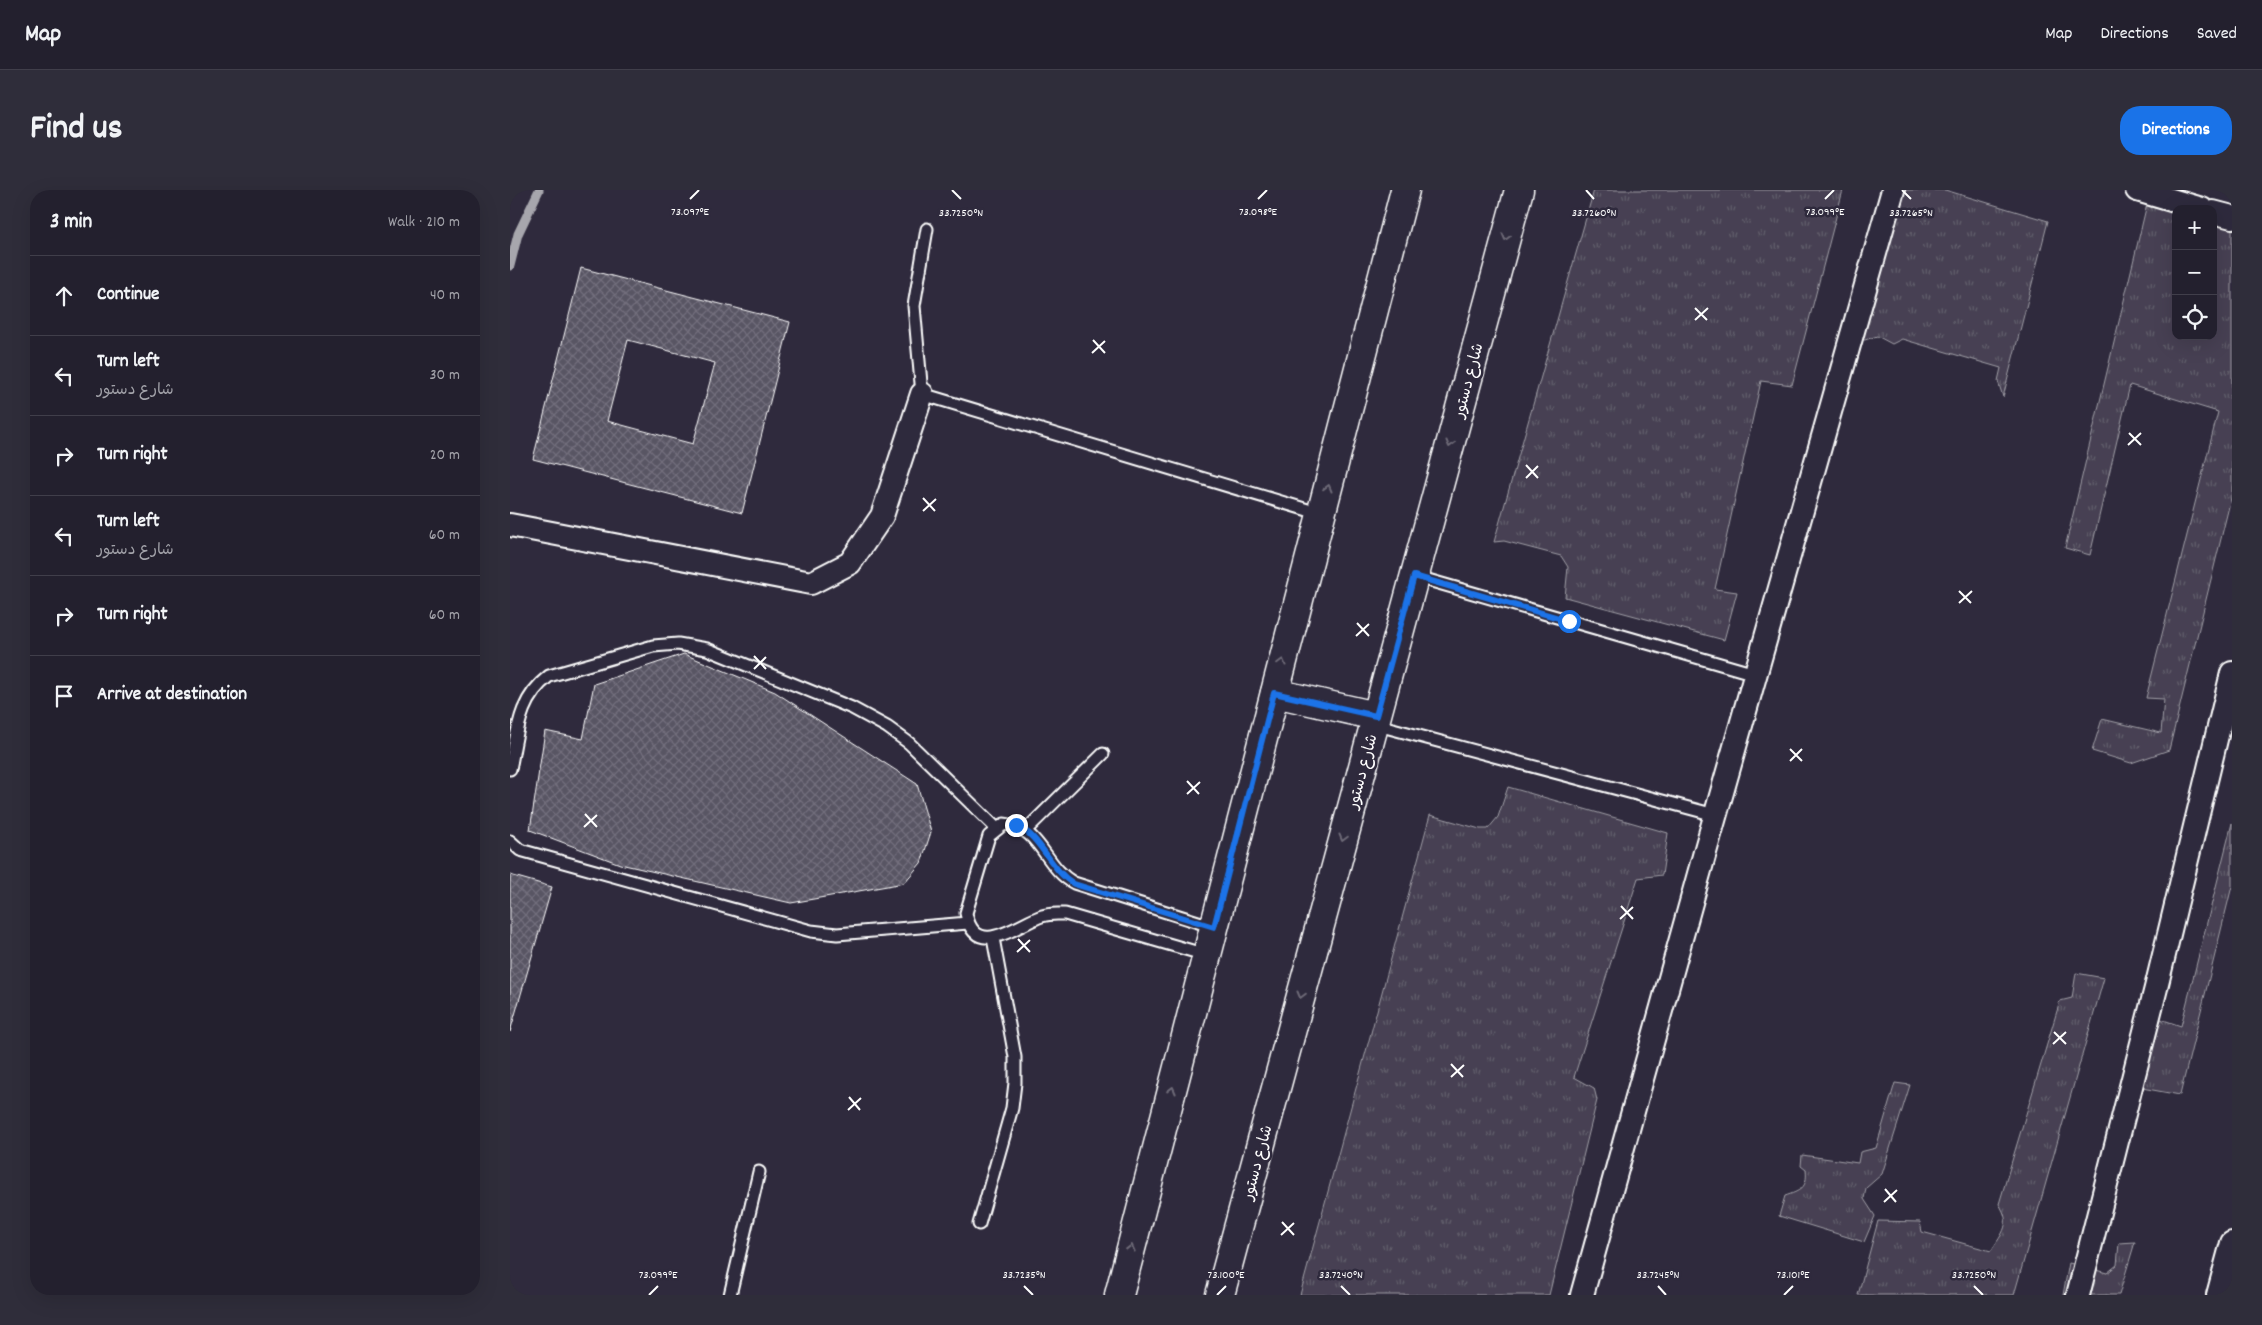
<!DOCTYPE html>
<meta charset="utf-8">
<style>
body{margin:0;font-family:Dekko,"Playpen Sans Arabic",sans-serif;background:#2f2d3a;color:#f1f3f6}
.controls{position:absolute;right:15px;top:15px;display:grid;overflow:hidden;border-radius:10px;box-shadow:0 5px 20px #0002}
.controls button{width:45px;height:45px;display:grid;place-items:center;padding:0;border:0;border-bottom:1px solid #403e4a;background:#23202e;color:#f1f3f6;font:25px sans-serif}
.stop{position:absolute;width:15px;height:15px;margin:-11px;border:4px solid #1a73e8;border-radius:50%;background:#fff}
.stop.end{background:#1a73e8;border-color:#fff;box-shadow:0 1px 5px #0008}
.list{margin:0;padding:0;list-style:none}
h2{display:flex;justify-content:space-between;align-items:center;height:65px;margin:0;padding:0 20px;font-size:21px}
h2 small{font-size:16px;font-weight:400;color:#a3a3aa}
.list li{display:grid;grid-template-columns:32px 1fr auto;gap:15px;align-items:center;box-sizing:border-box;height:80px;padding:0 20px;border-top:1px solid #403e4a}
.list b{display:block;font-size:19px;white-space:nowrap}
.list p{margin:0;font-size:16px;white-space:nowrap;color:#a3a3aa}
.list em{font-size:16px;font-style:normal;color:#a3a3aa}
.icon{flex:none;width:28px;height:28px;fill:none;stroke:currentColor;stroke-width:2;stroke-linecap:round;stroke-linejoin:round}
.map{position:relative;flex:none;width:1722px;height:1105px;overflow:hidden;border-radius:20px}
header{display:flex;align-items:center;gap:30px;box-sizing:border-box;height:70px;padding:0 25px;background:#23202e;border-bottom:1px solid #403e4a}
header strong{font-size:24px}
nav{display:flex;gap:28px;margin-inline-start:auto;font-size:18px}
.intro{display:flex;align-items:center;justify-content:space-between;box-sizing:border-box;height:120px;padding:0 30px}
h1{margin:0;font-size:35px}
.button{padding:12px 22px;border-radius:20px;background:#1a73e8;color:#fff;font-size:18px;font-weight:700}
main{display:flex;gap:30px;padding:0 30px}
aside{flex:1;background:#23202e;border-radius:20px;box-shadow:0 5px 20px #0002}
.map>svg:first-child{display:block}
.grass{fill:url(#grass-tufts);stroke:#a2a0a8}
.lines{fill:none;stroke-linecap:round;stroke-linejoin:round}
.stream{stroke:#a7a6ad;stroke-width:9}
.building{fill:url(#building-cross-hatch);stroke:#fff;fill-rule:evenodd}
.service-casing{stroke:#fff;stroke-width:15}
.minor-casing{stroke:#fff;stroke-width:26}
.primary-casing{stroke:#fff;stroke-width:31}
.service{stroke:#2f2a3d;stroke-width:11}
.minor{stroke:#2f2a3d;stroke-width:22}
.primary{stroke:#2f2a3d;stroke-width:28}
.oneway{stroke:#6d6a77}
.route{stroke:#1a73e8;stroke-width:6}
.ticks{fill:none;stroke:#fff;stroke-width:2}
.labels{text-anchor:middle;stroke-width:5;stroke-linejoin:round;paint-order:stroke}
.street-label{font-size:16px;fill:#fff;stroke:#2f2a3d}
.ticks-label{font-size:12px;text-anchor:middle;fill:#fff;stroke:#2f2a3d;stroke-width:5;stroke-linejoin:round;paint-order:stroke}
</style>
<header>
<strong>Map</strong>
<nav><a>Map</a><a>Directions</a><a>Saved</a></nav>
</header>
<div class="intro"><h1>Find us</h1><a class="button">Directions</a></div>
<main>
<aside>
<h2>3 min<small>Walk · 210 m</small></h2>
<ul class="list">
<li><svg class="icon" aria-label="ahead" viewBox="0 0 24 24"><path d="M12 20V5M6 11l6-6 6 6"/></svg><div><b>Continue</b></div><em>40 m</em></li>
<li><svg class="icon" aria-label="left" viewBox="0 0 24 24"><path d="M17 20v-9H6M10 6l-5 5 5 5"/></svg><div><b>Turn left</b><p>شارع دستور</p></div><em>30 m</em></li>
<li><svg class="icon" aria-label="right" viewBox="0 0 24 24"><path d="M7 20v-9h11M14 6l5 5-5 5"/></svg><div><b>Turn right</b></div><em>20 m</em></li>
<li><svg class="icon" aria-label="left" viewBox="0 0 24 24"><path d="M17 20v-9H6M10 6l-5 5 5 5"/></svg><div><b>Turn left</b><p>شارع دستور</p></div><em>60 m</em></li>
<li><svg class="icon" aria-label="right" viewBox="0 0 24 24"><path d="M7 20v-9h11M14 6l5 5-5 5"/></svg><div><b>Turn right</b></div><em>60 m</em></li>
<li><svg class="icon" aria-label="arrive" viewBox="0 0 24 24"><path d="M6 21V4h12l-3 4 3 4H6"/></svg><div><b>Arrive at destination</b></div></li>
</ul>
</aside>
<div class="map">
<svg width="1722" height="1105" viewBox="0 0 1722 1105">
<defs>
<pattern id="grass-tufts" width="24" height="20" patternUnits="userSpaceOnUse" patternTransform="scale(1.25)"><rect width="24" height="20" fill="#464152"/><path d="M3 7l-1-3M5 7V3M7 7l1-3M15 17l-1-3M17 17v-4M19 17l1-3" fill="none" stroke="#625e6c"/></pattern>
<pattern id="building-cross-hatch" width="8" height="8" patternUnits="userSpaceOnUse" patternTransform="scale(1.25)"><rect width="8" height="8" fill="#595564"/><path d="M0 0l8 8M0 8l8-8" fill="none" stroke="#726e7b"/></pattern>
</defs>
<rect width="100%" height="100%" fill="#2f2a3d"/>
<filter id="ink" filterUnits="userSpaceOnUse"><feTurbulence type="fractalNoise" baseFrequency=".02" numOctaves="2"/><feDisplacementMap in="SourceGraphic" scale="10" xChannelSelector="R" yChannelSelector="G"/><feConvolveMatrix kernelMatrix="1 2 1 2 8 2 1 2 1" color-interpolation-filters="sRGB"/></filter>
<g filter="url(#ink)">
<!-- grass -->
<g class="grass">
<polygon points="1084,0 1333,0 1282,195 1251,191 1205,399 1227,402 1214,450 1055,407 1058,377 1051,366 994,351 984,352"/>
<polygon points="1384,0 1435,0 1538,31 1493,207 1488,191 1491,178 1392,149 1382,154 1367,146 1355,150 1347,148"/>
<polygon points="1637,14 1666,22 1666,146 1703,146 1703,33 1722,38 1722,304 1659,560 1621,573 1582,561 1592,529 1651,543 1654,509 1636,508 1708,222 1620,195 1580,365 1555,358"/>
<polygon points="998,597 1158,643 1152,685 1128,688 1064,887 1084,898 1087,910 1039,1105 790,1105 920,625 970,639 978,639 988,627"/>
<polygon points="1722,633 1722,696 1670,905 1621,896 1639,825 1671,836"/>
<path d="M1566 783 1594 788 1504 1105H1348L1368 1031 1410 1032 1412 1042 1481 1061C1493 1042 1502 1034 1489 1014L1550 811 1562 808Z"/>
<path d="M1385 893 1400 895 1372 984 1356 998 1354 1009 1365 1026 1354 1052 1269 1026 1275 1006C1290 1001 1298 998 1296 980L1291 976 1292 965 1348 973 1350 962 1366 958Z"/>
<polygon points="1625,1052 1609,1105 1553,1105 1559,1073 1597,1083 1607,1075 1609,1053"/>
</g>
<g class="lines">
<!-- stream -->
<polyline class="stream" points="0,76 8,44 29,0"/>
</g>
<!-- building -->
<g class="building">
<path d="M71 78 280 132 232 323 23 269ZM118 150 205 173 183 254 97 231Z"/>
<polygon points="174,464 265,502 407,594 421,642 411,673 394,693 281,713 110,674 20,640 35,541 73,549 84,494"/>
<polygon points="0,685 42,697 0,842"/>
</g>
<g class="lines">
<defs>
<g id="service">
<polyline points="417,39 404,116 412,204 811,324"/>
<polyline points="904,386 1245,484"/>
<polyline points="864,534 1205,625"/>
<path d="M0 579C8 542 7 511 39 486L143 456 168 454 197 459 342 518 377 537 399 553 486 638"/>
<polyline points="516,640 593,564"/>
<polyline points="0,651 10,660 301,741 327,744 458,733"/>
<path d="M696 765 555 724C547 724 540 723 532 726 508 734 465 771 456 723L479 646 494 634C531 637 534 677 564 693L704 737"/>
<polyline points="469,1034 502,918 505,893 505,867 483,748"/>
<polyline points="220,1105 249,982"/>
</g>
<g id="minor">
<polyline points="1627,0 1692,19"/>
<polyline points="1703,22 1722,27"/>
<polyline points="0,335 301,393 340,373 372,326 412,204"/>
<polyline points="1072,1105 1197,655 1383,0"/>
<polyline points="1568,1105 1646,798 1722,483"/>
<polyline points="1708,1105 1722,1053"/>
</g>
<g id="primary">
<polyline points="765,503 866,526"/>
<polyline points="609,1105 895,0"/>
<polyline points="710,1105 1009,0"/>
</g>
</defs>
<!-- service casing -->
<use href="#service" class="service-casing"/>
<!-- minor casing -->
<use href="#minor" class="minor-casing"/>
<!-- primary casing -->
<use href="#primary" class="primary-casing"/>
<!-- service -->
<use href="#service" class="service"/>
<!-- minor -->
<use href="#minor" class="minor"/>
<!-- primary -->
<use href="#primary" class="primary"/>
</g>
<!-- one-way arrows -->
<defs><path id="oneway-chevron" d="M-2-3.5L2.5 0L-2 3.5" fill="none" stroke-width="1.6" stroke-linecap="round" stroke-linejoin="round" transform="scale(1.25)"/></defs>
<g class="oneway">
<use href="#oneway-chevron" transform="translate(996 47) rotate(105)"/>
<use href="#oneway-chevron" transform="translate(940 254) rotate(105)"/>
<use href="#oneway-chevron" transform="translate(818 298) rotate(-75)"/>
<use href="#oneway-chevron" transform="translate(772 472) rotate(-75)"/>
<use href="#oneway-chevron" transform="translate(833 648) rotate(105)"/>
<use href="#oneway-chevron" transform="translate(791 805) rotate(105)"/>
<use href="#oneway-chevron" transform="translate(662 900) rotate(-76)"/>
<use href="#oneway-chevron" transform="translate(621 1058) rotate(-76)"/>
</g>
</g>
<g class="lines" filter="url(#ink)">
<!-- route -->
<path class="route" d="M506 635C532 647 539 679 564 694L704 737 764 503 866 526 904 386 1059 431"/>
</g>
<!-- ticks -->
<path class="ticks" d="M442 0 451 9M1076 0 1084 9M1392 0 1401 9M180 9 189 0M748 9 757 0M1315 9 1324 0M1185 118 1197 130M1185 130 1198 118M583 150 595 163M582 163 595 151M1619 243 1631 255M1618 255 1631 243M1016 275 1028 288M1016 288 1028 276M413 308 425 321M413 321 426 309M1449 401 1461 413M1449 413 1462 401M847 433 859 446M846 446 859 434M244 466 256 479M244 479 256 467M1280 559 1292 571M1280 571 1292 559M677 591 689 604M677 604 690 592M75 624 87 637M74 637 87 625M1111 716 1123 729M1110 729 1123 717M508 749 520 762M507 762 520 750M1544 842 1556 854M1543 854 1556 842M941 874 953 887M941 887 954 875M339 907 350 920M338 920 351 908M1375 999 1386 1012M1374 1012 1387 1000M772 1032 784 1045M771 1045 784 1033M514 1096 523 1105M831 1096 840 1105M1148 1096 1156 1105M1464 1096 1473 1105M139 1105 148 1096M707 1105 716 1096M1274 1105 1283 1096"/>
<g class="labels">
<!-- street labels -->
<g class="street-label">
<text transform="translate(957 190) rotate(-75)" y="6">شارع دستور</text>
<text transform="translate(851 581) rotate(-75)" y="6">شارع دستور</text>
<text transform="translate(746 972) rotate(-75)" y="6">شارع دستور</text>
</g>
</g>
<g class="ticks-label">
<text x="180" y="25">73.097°E</text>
<text x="748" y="25">73.098°E</text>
<text x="1315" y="25">73.099°E</text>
<text x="451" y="26">33.7250°N</text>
<text x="1084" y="26">33.7260°N</text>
<text x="1401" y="26">33.7265°N</text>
<text x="514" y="1088">33.7235°N</text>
<text x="831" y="1088">33.7240°N</text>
<text x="1148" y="1088">33.7245°N</text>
<text x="1464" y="1088">33.7250°N</text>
<text x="148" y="1088">73.099°E</text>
<text x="716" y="1088">73.100°E</text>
<text x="1283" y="1088">73.101°E</text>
</g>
</svg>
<div class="controls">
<button>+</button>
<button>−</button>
<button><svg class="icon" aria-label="locate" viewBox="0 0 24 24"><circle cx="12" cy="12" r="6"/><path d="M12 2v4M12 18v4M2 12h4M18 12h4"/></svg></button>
</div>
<div class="stop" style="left:1059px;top:431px"></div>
<div class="stop end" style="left:506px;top:635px"></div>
</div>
</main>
